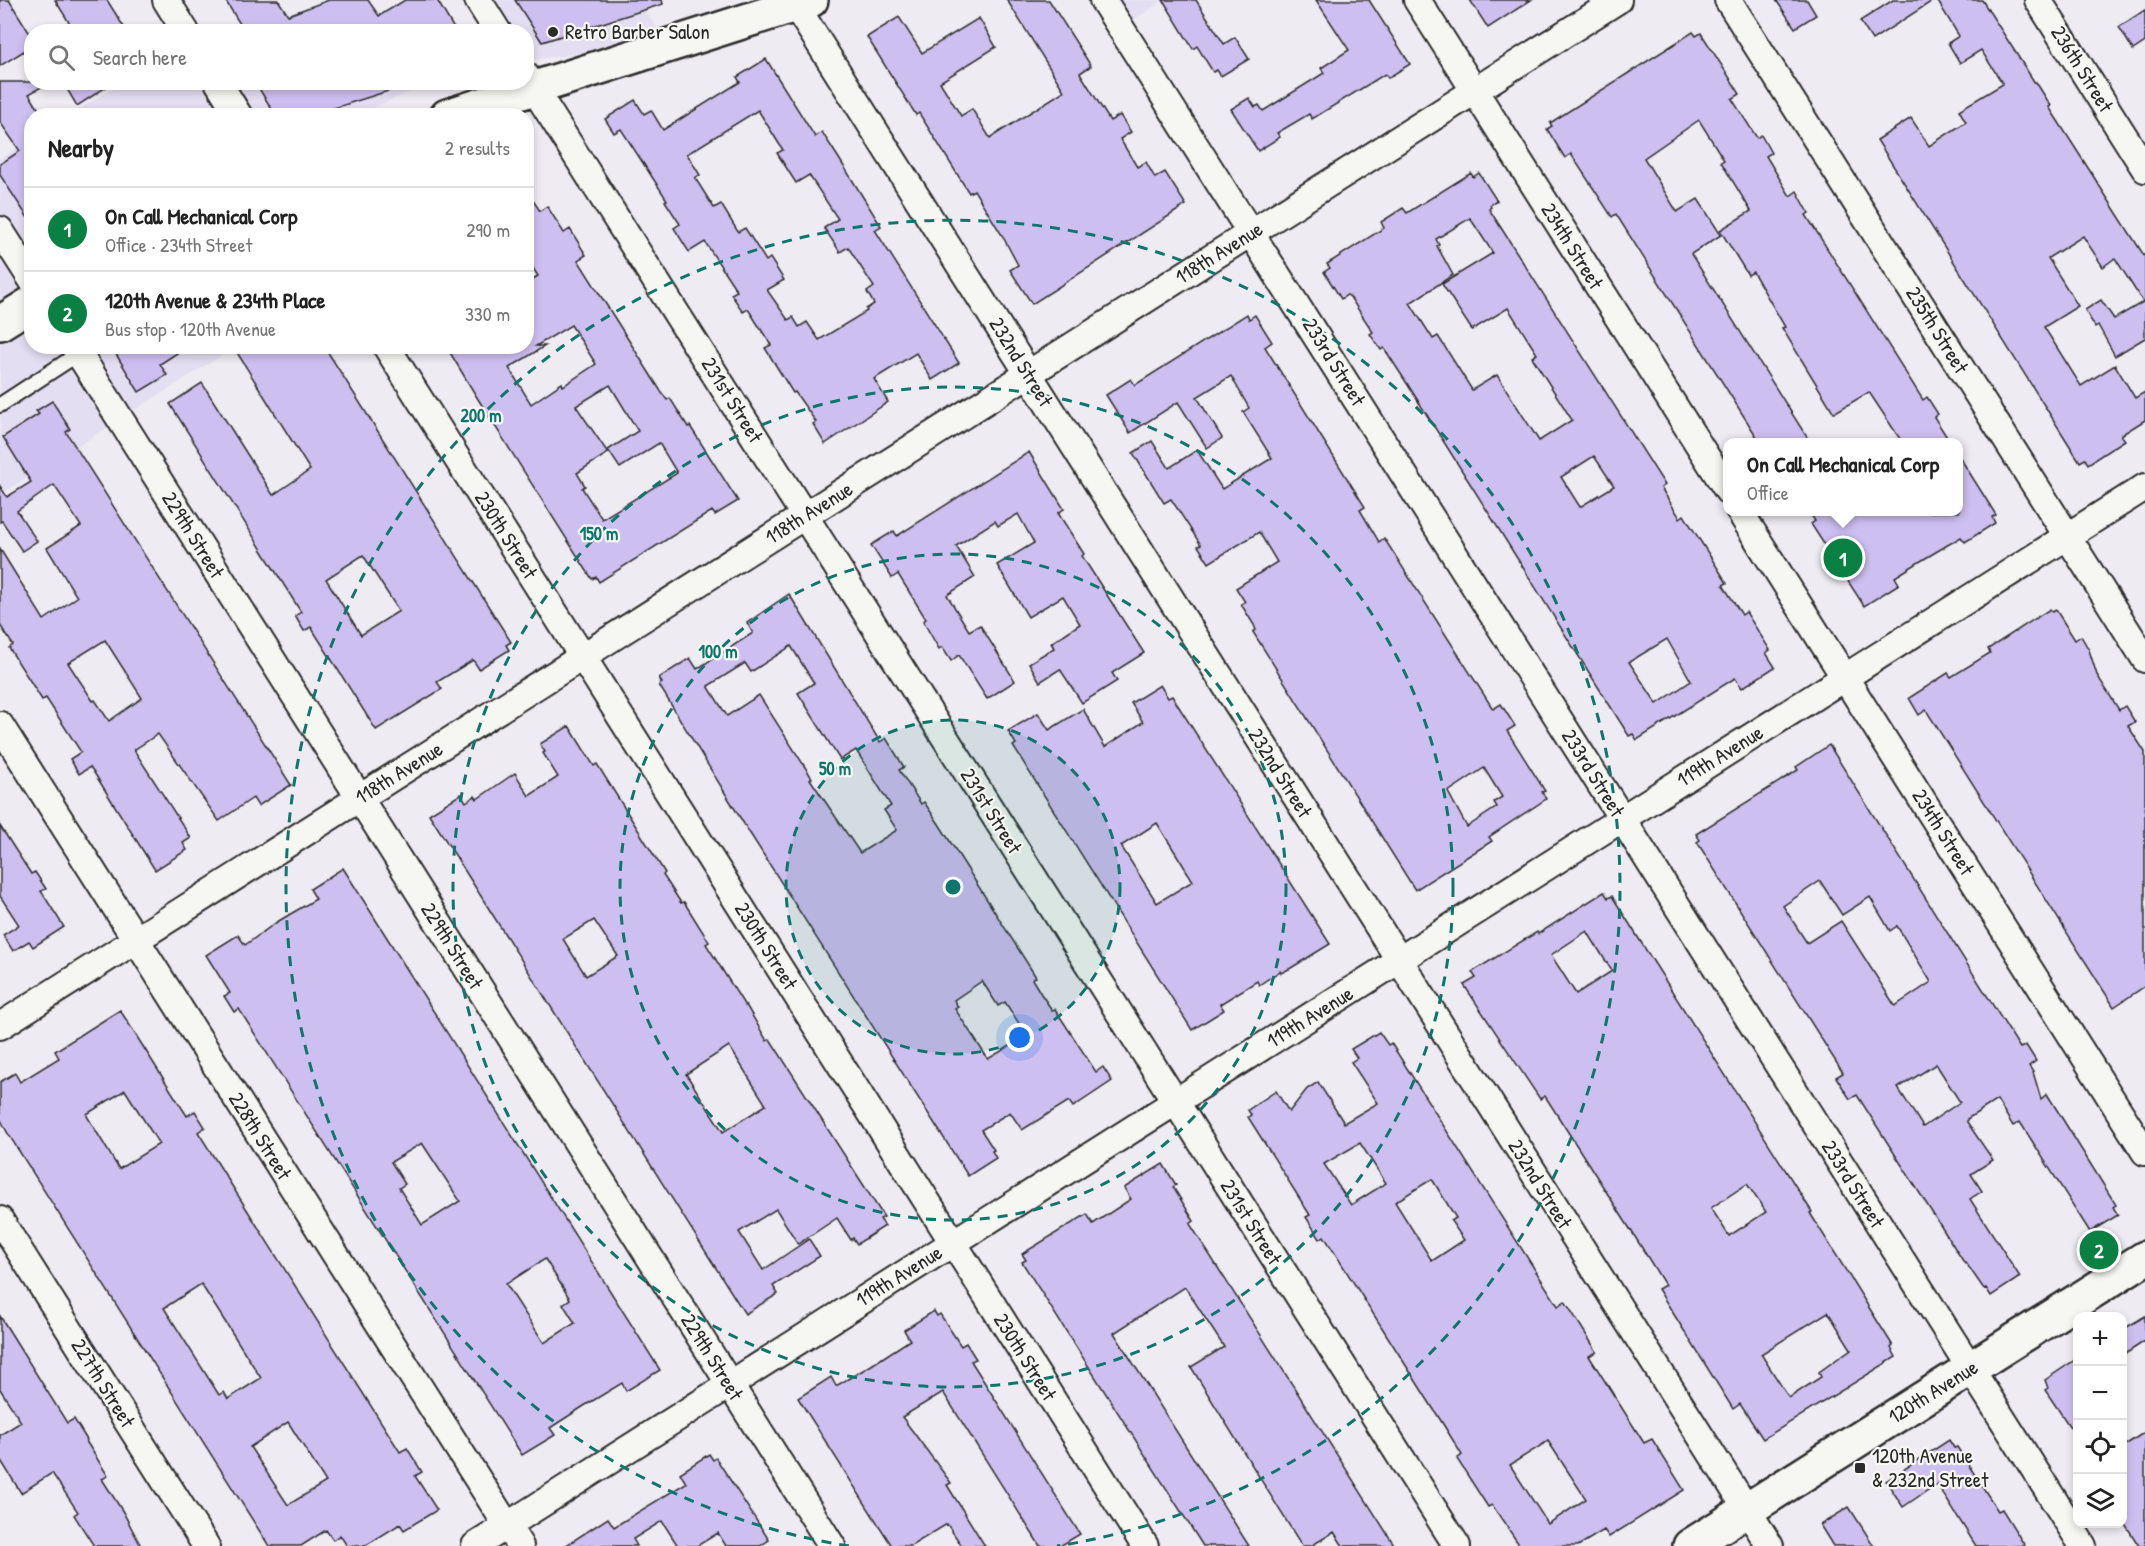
<!DOCTYPE html>
<meta charset="utf-8">
<style>
body{margin:0;font-family:"Patrick Hand",sans-serif;background:#f2f2f2;color:#222}
.controls{position:absolute;right:18px;bottom:18px;display:grid;overflow:hidden;border-radius:12px;box-shadow:0 3px 9px #0003}
.controls button{width:54px;height:54px;display:grid;place-items:center;padding:0;border:0;border-bottom:2px solid #e0e0e0;background:#fff;color:#222;font:30px sans-serif}
.you{position:absolute;left:1020px;top:1038px;width:21px;height:21px;margin:-15px;border:4px solid #fff;border-radius:50%;background:#1a73e8;box-shadow:0 0 0 9px #1a73e833}
.badge{display:grid;place-items:center;width:39px;height:39px;border-radius:50%;background:#0b8043;color:#fff;font-size:20px;font-weight:700}
.pin{position:absolute;translate:-50% -50%;border:3px solid #fff;box-shadow:0 2px 6px #0006}
.popup{position:absolute;left:1723px;top:438px;width:240px;height:78px;box-sizing:border-box;display:grid;place-content:center;border-radius:12px;background:#fff;filter:drop-shadow(0 2px 4px #0005);font-size:20px;white-space:nowrap;color:#767676}
.popup b{font-size:22px;color:#222}
.popup::after{content:'';position:absolute;left:50%;top:100%;margin-left:-12px;border:12px solid transparent;border-top-color:#fff}
.list{margin:0;padding:0;list-style:none}
h2{display:flex;justify-content:space-between;align-items:center;height:78px;margin:0;padding:0 24px;font-size:26px}
h2 small{font-size:20px;font-weight:400;color:#767676}
.list li{display:grid;grid-template-columns:39px 1fr auto;gap:18px;align-items:center;box-sizing:border-box;height:84px;padding:0 24px;border-top:2px solid #e0e0e0}
.list b{display:block;font-size:22px;white-space:nowrap}
.list p{margin:0;font-size:20px;white-space:nowrap;color:#767676}
.list em{font-size:20px;font-style:normal;color:#767676}
.icon{flex:none;width:33px;height:33px;fill:none;stroke:currentColor;stroke-width:2;stroke-linecap:round;stroke-linejoin:round}
.map{position:relative;flex:none;width:2145px;height:1546px;overflow:hidden}
.search{position:absolute;background:#fff;box-shadow:0 3px 9px #0003;left:24px;top:24px;width:510px;height:66px;display:flex;align-items:center;gap:15px;box-sizing:border-box;padding:0 21px;border-radius:24px;color:#767676;font-size:22px}
.panel{position:absolute;background:#fff;box-shadow:0 3px 9px #0003;left:24px;top:108px;width:510px;height:246px;border-radius:24px}
.map>svg:first-child{display:block}
.built{fill:#e4def2}
.building{fill:#cebff1;stroke:#2b2b2b;stroke-width:1.5;fill-rule:evenodd}
.lines{fill:none;stroke-linecap:round;stroke-linejoin:round}
.service-casing{stroke:#2b2b2b;stroke-width:18}
.minor-casing{stroke:#2b2b2b;stroke-width:30}
.tertiary-casing{stroke:#2b2b2b;stroke-width:38}
.secondary-casing{stroke:#2b2b2b;stroke-width:38}
.service{stroke:#f6f6f2;stroke-width:14}
.minor{stroke:#f6f6f2;stroke-width:26}
.tertiary{stroke:#f6f6f2;stroke-width:33}
.secondary{stroke:#f6f6f2;stroke-width:33}
.ring{fill:none;stroke:#0f766e;stroke-width:3;stroke-dasharray:10 8}
.poi-dot{fill:#2b2b2b;stroke:#f6f6f2;stroke-width:2}
.labels{text-anchor:middle;stroke-width:4.5;stroke-linejoin:round;paint-order:stroke}
.poi-label{font-size:21px;fill:#2b2b2b;stroke:#f6f6f2;text-anchor:start}
.street-label{font-size:21px;fill:#2b2b2b;stroke:#f6f6f2}
.centre{fill:#0f766e;stroke:#f6f6f2;stroke-width:3}
.ring-label{font-size:18px;text-anchor:middle;font-weight:bold;fill:#0f766e;stroke:#f6f6f2;stroke-width:4.5;stroke-linejoin:round;paint-order:stroke}
</style>
<div class="map">
<svg width="2145" height="1546" viewBox="0 0 2145 1546">
<rect width="100%" height="100%" fill="#eeebf2"/>
<filter id="ink" filterUnits="userSpaceOnUse"><feTurbulence type="fractalNoise" baseFrequency=".0167" numOctaves="2"/><feDisplacementMap in="SourceGraphic" scale="12" xChannelSelector="R" yChannelSelector="G"/><feConvolveMatrix kernelMatrix="1 2 1 2 8 2 1 2 1" color-interpolation-filters="sRGB"/></filter>
<g filter="url(#ink)">
<!-- built -->
<g class="built">
<polygon points="482,0 639,0 666,43 527,60 526,32 501,31"/>
<polygon points="1116,0 1164,0 1129,23"/>
<polygon points="428,82 429,84 356,115 68,116 121,83"/>
<polygon points="31,139 31,297 0,317 0,159"/>
<polygon points="31,322 32,346 235,347 0,495 0,342"/>
</g>
<!-- building -->
<g class="building">
<polygon points="0,0 9,0 32,37 32,46 0,66"/>
<polygon points="55,0 107,0 127,32 75,32"/>
<polygon points="225,0 278,0 288,15 329,0 368,0 379,16 405,0 437,0 456,32 245,32"/>
<polygon points="515,0 662,0 663,4 542,42"/>
<polygon points="1007,0 1049,0 1091,66 1080,73 1110,121 1120,115 1131,132 1120,139 1137,167 1146,162 1155,178 1165,172 1186,205 1032,304 1010,270 1018,265 1002,235 974,190 969,193 919,113 916,115 867,37 899,17 922,53 979,18 996,47 940,82 961,116 972,109 990,138 1064,91"/>
<polygon points="1163,0 1196,0 1224,44 1235,37 1249,59 1221,76 1217,70 1213,72 1197,46 1193,49"/>
<polygon points="1316,0 1369,0 1410,64 1388,78 1385,74 1312,119 1309,114 1277,133 1280,137 1258,151 1231,109 1249,98 1255,107 1259,105 1263,111 1324,73 1321,68 1349,50"/>
<polygon points="1470,0 1531,0 1488,28"/>
<polygon points="1776,0 1807,0 1816,15 1795,28"/>
<polygon points="1893,0 1934,0 1872,40 1860,21"/>
<polygon points="1937,0 1982,0 2035,83 2036,82 2051,106 2049,107 2145,257 2145,338 2115,356 2098,325 2095,327 2085,310 2101,300 2114,319 2143,302 2115,258 2103,267 2083,236 2048,258 2078,306 2044,327 2081,386 2115,365 2135,398 2145,392 2145,420 2121,435 2125,440 2088,464 2085,459 2080,462 2068,443 1877,140 1911,118 1929,146 1966,122 1959,110 2003,84 1981,50 1960,63 1948,43 1959,36"/>
<polygon points="2145,10 2145,42 2133,50 2119,27"/>
<polygon points="1693,32 1696,36 1701,33 1740,94 1732,99 1757,138 1761,135 1771,153 1766,156 1790,196 1797,191 1809,213 1806,215 1923,400 1927,397 1938,414 1934,417 1950,442 1902,442 1869,392 1834,413 1782,328 1785,327 1753,272 1748,275 1720,230 1751,211 1721,162 1724,160 1699,120 1644,158 1677,212 1698,199 1721,235 1691,254 1810,442 1760,442 1616,214 1612,217 1571,154 1565,158 1547,129 1552,126 1550,123"/>
<path d="M766 59 815 137 822 132 838 157 881 226 875 230 959 363 932 380 916 353 874 379 888 402 825 444 813 424 816 422 795 392 793 393 765 348 771 345 748 309 743 312 731 294 737 291 705 242 689 252 674 228 680 224 665 201 667 200 621 129 614 133 605 119 635 100 644 114 651 110 663 130 740 82 737 77ZM758 110 783 150 777 153 796 183 809 175 838 219 824 228 840 252 848 247 874 287 867 292 874 304 866 309 867 311 819 340 807 322 799 327 793 317 788 320 767 290 784 280 770 258 766 261 745 228 738 232 721 204 714 208 695 178 700 175 687 154Z"/>
<polygon points="0,82 50,82 29,94 43,116 32,116 32,224 0,175 0,164 20,151 0,122"/>
<polygon points="63,82 114,82 77,106"/>
<polygon points="255,82 401,82 401,87 309,116 276,116"/>
<path d="M1471 173 1473 177 1479 173 1497 201 1490 205 1491 207 1489 209 1665 485 1661 488 1680 518 1684 515 1727 583 1723 585 1742 615 1746 612 1770 650 1766 653 1775 667 1742 688 1735 678 1637 740 1633 734 1629 736 1408 385 1384 348 1381 350 1370 334 1373 332 1350 297 1347 295 1341 299 1324 272 1330 268 1327 264 1384 228 1381 222 1403 208 1407 213ZM1470 218 1493 253 1442 284 1472 330 1508 308 1537 354 1532 357 1572 420 1539 441 1497 375 1472 390 1438 336 1433 339 1410 303 1453 275 1437 246 1439 245 1436 239ZM1594 456 1614 486 1580 507 1561 477ZM1667 639 1691 681 1657 704 1629 662Z"/>
<path d="M526 190 540 211 547 206 564 233 570 229 586 255 578 260 662 393 667 400 670 398 688 427 690 426 738 501 715 515 712 511 599 582 596 577 592 579 478 399 446 346H526V283L538 276 526 257ZM571 325 596 364 563 386 562 383 531 404 509 368 545 346H536ZM610 385 638 431 608 450 620 468 659 443 677 473 602 519 582 488 585 486 577 473 608 453 576 406Z"/>
<path d="M1247 314 1249 319 1255 315 1272 342 1265 347 1365 507 1360 510 1379 542 1384 538 1493 709 1501 704 1515 726 1507 731 1545 791 1542 792 1546 799 1489 837 1492 841 1415 890 1253 632 1256 630 1254 625 1241 604 1245 602 1236 588 1277 562 1259 532 1209 563 1198 546 1201 545 1171 499 1164 503 1133 453 1152 441 1169 468 1197 450 1222 489 1272 458 1243 412 1249 408 1231 376 1197 397 1222 438 1207 448 1178 402 1130 433 1106 395 1131 379 1135 385ZM1484 768 1502 797 1494 802 1497 807 1467 827 1448 792Z"/>
<polygon points="111,346 188,346 160,364 167,375 139,392"/>
<path d="M233 346H324L511 642 506 645 509 650 479 669 473 660 437 682 442 689 376 730 311 627 304 631 295 616 301 612 170 404 202 383 273 495 310 470ZM363 555 399 611 361 635 326 579Z"/>
<path d="M52 401 70 429 66 432 291 785 258 806 253 798 219 821 158 734 134 750 191 838 183 843 187 850 155 870 93 771 90 767 79 774 70 759 81 752 46 698 42 700 32 684 9 648 13 645 0 625V549L44 620 77 597 47 548 81 526 54 485 17 511 37 541 22 551 2 521 0 522V486L7 497 31 482 3 437 39 414 36 411ZM105 640 142 698 109 721 95 700 93 701 68 663Z"/>
<polygon points="1029,452 1064,509 1058,513 1084,554 1082,556 1144,653 1112,673 1117,681 1082,703 1060,669 1040,682 1029,663 1054,648 1051,643 1080,624 1063,596 1028,617 997,565 1034,543 1018,514 998,526 995,521 956,546 975,577 947,595 969,631 980,625 1015,681 987,699 959,655 951,661 942,647 939,649 923,621 926,619 898,574 892,578 871,545 894,531 897,536"/>
<polygon points="1959,456 1996,515 1992,517 1995,523 1965,542 1961,537 1924,559 1895,577 1899,584 1864,606 1811,524 1815,521 1809,512 1959,512"/>
<path d="M789 594 880 742 886 738 904 767 899 770 921 804 924 802 939 824 1036 977 1032 979 1041 994 1052 1010 1055 1009 1096 1072 1103 1067 1112 1081 1073 1107 1069 1101 1022 1130 1010 1112 981 1130 994 1150 992 1151 996 1158 968 1176 744 824 659 685 662 683 659 678 690 658 697 669 753 633 747 623ZM791 646 814 683 798 693 840 760 856 750 891 806 884 810 897 830 860 853 810 779 812 778 759 695 727 716 708 686 745 663 751 672ZM982 981 998 1006 1005 1002 1027 1036 988 1059 955 1009 958 1007 954 1000Z"/>
<polygon points="2050,609 2052,612 2056,610 2075,640 2081,636 2089,650 2097,675 2119,710 2125,706 2135,722 2128,726 2145,752 2145,986 2114,1007 1926,710 1919,715 1909,698 1948,673 1951,677 1990,653 1988,649"/>
<path d="M1160 685 1168 698 1172 696 1330 944 1291 968 1281 973 1280 971 1259 985 1257 981 1220 1004 1224 1010 1192 1030 1013 746 1016 744 1008 731 1038 713 1049 730 1083 709 1105 747 1143 722 1131 703ZM1157 823 1193 881 1157 903 1121 846Z"/>
<path d="M569 726 594 766 597 764 665 873 663 875 681 903 684 902 709 942 706 944 745 1006 746 1005 767 1041 770 1039 884 1217 880 1219 885 1226 857 1244 853 1238 851 1240 837 1218 798 1244 776 1209 739 1232 763 1270 809 1239 820 1256 773 1286 778 1294 745 1314 429 814 461 794 466 802 475 796 477 799 515 773 529 796 558 777 543 753 545 752 540 744ZM594 920 618 956 586 976 563 939ZM729 1046 766 1105 723 1132 686 1074Z"/>
<path d="M1829 745 2020 1048 2026 1045 2036 1061 2029 1066 2033 1072 2041 1099 2047 1094 2116 1205 2113 1207 2118 1215 2090 1232 2020 1122 2013 1126 1997 1100 1967 1119V1122L1993 1160 1971 1174 1982 1191 1970 1199 2020 1277 1991 1296 1986 1288 1984 1289 1966 1263 1965 1264 1857 1095 1850 1099 1836 1077 1843 1073 1697 842 1700 840 1696 834 1798 770 1796 767ZM1820 881 1842 915 1870 897 1890 931 1897 926 1931 982 1895 1006 1841 921 1807 943 1783 906ZM1936 1064 1960 1102 1923 1127 1898 1088Z"/>
<polygon points="0,826 31,874 35,872 46,889 41,891 64,927 33,947 29,941 13,951 3,935 19,925 0,896"/>
<path d="M343 868 660 1370 626 1391 622 1383 584 1406 550 1428 555 1435 522 1455 239 1009 234 1012 224 996 230 993 206 955 238 935 245 945 277 922 316 899 310 889ZM422 1143 460 1201 422 1225 399 1188 405 1184 391 1162ZM545 1259 570 1299 563 1304 575 1323 544 1343 506 1284Z"/>
<path d="M1604 892 1608 898 1612 896 1639 939 1812 1212 1810 1213 1893 1346 1891 1348 1896 1357 1763 1439 1740 1404 1733 1409 1658 1289 1665 1285 1632 1232 1545 1096 1540 1099 1464 985 1476 978 1472 972 1537 932 1538 934ZM1587 931 1612 971 1576 994 1551 955ZM1747 1184 1766 1212 1729 1236 1711 1208ZM1828 1312 1851 1349 1819 1372 1821 1377 1789 1398 1761 1354Z"/>
<path d="M120 1010 187 1116 195 1111 205 1127 198 1132 400 1452 407 1448 422 1472 415 1476 437 1510 404 1530 400 1524 365 1546H347L340 1535 333 1540 326 1530 301 1546H269L7 1132 0 1118V1082L15 1073 20 1082 59 1058 55 1051ZM125 1090 159 1144 119 1169 87 1116V1114ZM201 1284 261 1378 228 1399 224 1392 219 1395 164 1308ZM288 1422 326 1482 288 1505 250 1447Z"/>
<path d="M1379 1032 1388 1045 1391 1043 1558 1306 1565 1301 1597 1352 1589 1356 1644 1443 1652 1439 1684 1490 1609 1537 1604 1530 1578 1546H1520L1492 1505 1488 1507 1457 1459 1462 1455 1443 1424 1324 1236 1320 1239 1306 1217 1310 1215 1248 1117 1251 1115 1248 1110 1276 1091 1289 1112 1307 1089 1318 1082 1344 1123 1378 1103 1351 1062 1357 1058 1351 1049ZM1360 1143 1386 1183 1351 1205 1324 1164ZM1432 1179 1456 1218 1451 1221 1464 1240 1432 1261 1395 1202ZM1548 1441 1586 1499 1548 1524 1510 1465Z"/>
<polygon points="1163,1164 1176,1185 1173,1187 1194,1221 1190,1224 1395,1546 1343,1546 1334,1532 1311,1546 1302,1546 1191,1367 1224,1347 1185,1287 1114,1333 1249,1546 1203,1546 1022,1262 1026,1260 1022,1254 1087,1214 1093,1224 1131,1199 1124,1188"/>
<polygon points="934,1311 937,1316 940,1314 961,1346 966,1343 976,1359 971,1361 1080,1534 1060,1546 1040,1546 943,1392 902,1417 951,1483 947,1485 985,1546 962,1546 947,1524 911,1546 892,1546 798,1398 831,1377 836,1386 870,1366 910,1340 904,1330"/>
<polygon points="0,1316 67,1423 74,1419 87,1440 86,1441 108,1476 102,1479 123,1512 141,1546 94,1546 74,1515 78,1512 52,1473 21,1493 0,1459 0,1435 21,1422 0,1389"/>
<polygon points="2145,1316 2145,1341 2122,1356 2122,1330"/>
<polygon points="2078,1358 2078,1439 2045,1390 2048,1388 2045,1380"/>
<polygon points="2145,1432 2145,1546 2139,1546 2122,1519 2122,1447"/>
<polygon points="1949,1440 1954,1448 1957,1447 1998,1511 2002,1509 2025,1546 1976,1546 1937,1484 1903,1507 1886,1481"/>
<polygon points="709,1454 713,1460 716,1458 769,1540 760,1546 726,1546 718,1533 697,1546 678,1546 662,1521 633,1539 637,1546 565,1546 608,1518 614,1527 686,1483 680,1473"/>
<polygon points="1849,1507 1874,1546 1833,1546 1820,1525"/>
</g>
<g class="lines">
<defs>
<polyline id="service" points="0,405 78,354"/>
<g id="minor">
<polyline points="166,0 186,32"/>
<polyline points="478,0 498,32"/>
<polyline points="792,0 1770,1546"/>
<polyline points="1103,0 2083,1546"/>
<polyline points="1417,0 1728,491"/>
<polyline points="1728,0 2145,659"/>
<polyline points="2038,0 2145,169"/>
<polyline points="526,76 1457,1546"/>
<polyline points="218,82 239,116"/>
<polyline points="0,230 32,280"/>
<polyline points="74,346 832,1546"/>
<polyline points="386,346 1145,1546"/>
<polyline points="1740,512 2145,1152"/>
<polyline points="0,725 520,1546"/>
<polyline points="0,1026 1618,0"/>
<polyline points="0,1220 206,1546"/>
<polyline points="475,1546 2145,487"/>
</g>
<polyline id="tertiary" points="1690,1546 2145,1258"/>
<g id="secondary">
<polyline points="447,116 811,0"/>
<polyline points="0,323 32,303"/>
</g>
</defs>
<!-- service casing -->
<use href="#service" class="service-casing"/>
<!-- minor casing -->
<use href="#minor" class="minor-casing"/>
<!-- tertiary casing -->
<use href="#tertiary" class="tertiary-casing"/>
<!-- secondary casing -->
<use href="#secondary" class="secondary-casing"/>
<!-- service -->
<use href="#service" class="service"/>
<!-- minor -->
<use href="#minor" class="minor"/>
<!-- tertiary -->
<use href="#tertiary" class="tertiary"/>
<!-- secondary -->
<use href="#secondary" class="secondary"/>
</g>
</g>
<!-- distance rings -->
<circle cx="953" cy="887" r="167" fill="#0f766e" fill-opacity=".12"/>
<g class="ring">
<circle cx="953" cy="887" r="167"/>
<circle cx="953" cy="887" r="333"/>
<circle cx="953" cy="887" r="500"/>
<path d="M849 1546A667 667 0 1 1 1057 1546"/>
</g>
<!-- markers -->
<g class="poi-dot">
<circle cx="553" cy="32" r="6"/>
<rect x="1854" y="1462" width="12" height="12" rx="3"/>
</g>
<g class="labels">
<!-- poi labels -->
<g class="poi-label">
<text x="565" y="39">Retro Barber Salon</text>
<text x="1872" y="1463">120th Avenue<tspan x="1872" dy="24">&amp; 232nd Street</tspan></text>
</g>
<!-- street labels -->
<g class="street-label">
<text transform="translate(2082 69) rotate(58)" y="7">236th Street</text>
<text transform="translate(1572 246) rotate(58)" y="7">234th Street</text>
<text transform="translate(1219 253) rotate(-32)" y="7">118th Avenue</text>
<text transform="translate(1937 330) rotate(58)" y="7">235th Street</text>
<text transform="translate(1021 362) rotate(58)" y="7">232nd Street</text>
<text transform="translate(1334 362) rotate(58)" y="7">233rd Street</text>
<text transform="translate(732 400) rotate(58)" y="7">231st Street</text>
<text transform="translate(809 513) rotate(-32)" y="7">118th Avenue</text>
<text transform="translate(193 535) rotate(58)" y="7">229th Street</text>
<text transform="translate(506 535) rotate(58)" y="7">230th Street</text>
<text transform="translate(1720 756) rotate(-32)" y="7">119th Avenue</text>
<text transform="translate(399 773) rotate(-32)" y="7">118th Avenue</text>
<text transform="translate(1280 773) rotate(58)" y="7">232nd Street</text>
<text transform="translate(1593 773) rotate(58)" y="7">233rd Street</text>
<text transform="translate(991 811) rotate(58)" y="7">231st Street</text>
<text transform="translate(1943 832) rotate(58)" y="7">234th Street</text>
<text transform="translate(452 946) rotate(58)" y="7">229th Street</text>
<text transform="translate(766 946) rotate(58)" y="7">230th Street</text>
<text transform="translate(1310 1017) rotate(-32)" y="7">119th Avenue</text>
<text transform="translate(260 1136) rotate(58)" y="7">228th Street</text>
<text transform="translate(1540 1184) rotate(58)" y="7">232nd Street</text>
<text transform="translate(1853 1184) rotate(58)" y="7">233rd Street</text>
<text transform="translate(1251 1222) rotate(58)" y="7">231st Street</text>
<text transform="translate(899 1276) rotate(-32)" y="7">119th Avenue</text>
<text transform="translate(712 1357) rotate(58)" y="7">229th Street</text>
<text transform="translate(1025 1357) rotate(58)" y="7">230th Street</text>
<text transform="translate(103 1383) rotate(58)" y="7">227th Street</text>
<text transform="translate(1933 1392) rotate(-32)" y="7">120th Avenue</text>
</g>
</g>
<circle cx="953" cy="887" r="9" class="centre"/>
<g class="ring-label">
<text x="481" y="422">200 m</text>
<text x="599" y="540">150 m</text>
<text x="718" y="658">100 m</text>
<text x="835" y="775">50 m</text>
</g>
</svg>
<div class="controls">
<button>+</button>
<button>−</button>
<button><svg class="icon" aria-label="locate" viewBox="0 0 24 24"><circle cx="12" cy="12" r="6"/><path d="M12 2v4M12 18v4M2 12h4M18 12h4"/></svg></button>
<button><svg class="icon" aria-label="layers" viewBox="0 0 24 24"><path d="M12 4l9 5-9 5-9-5zM3 14l9 5 9-5"/></svg></button>
</div>
<div class="you"></div>
<div class="pin badge" style="left:1843px;top:558px">1</div>
<div class="popup"><b>On Call Mechanical Corp</b>Office</div>
<div class="pin badge" style="left:2099px;top:1250px">2</div>
<div class="search"><svg class="icon" aria-label="search" viewBox="0 0 24 24"><circle cx="10" cy="10" r="6"/><path d="M15 15l6 6"/></svg>Search here</div>
<section class="panel">
<h2>Nearby<small>2 results</small></h2>
<ul class="list">
<li><span class="badge">1</span><div><b>On Call Mechanical Corp</b><p>Office · 234th Street</p></div><em>290 m</em></li>
<li><span class="badge">2</span><div><b>120th Avenue &amp; 234th Place</b><p>Bus stop · 120th Avenue</p></div><em>330 m</em></li>
</ul>
</section>
</div>
